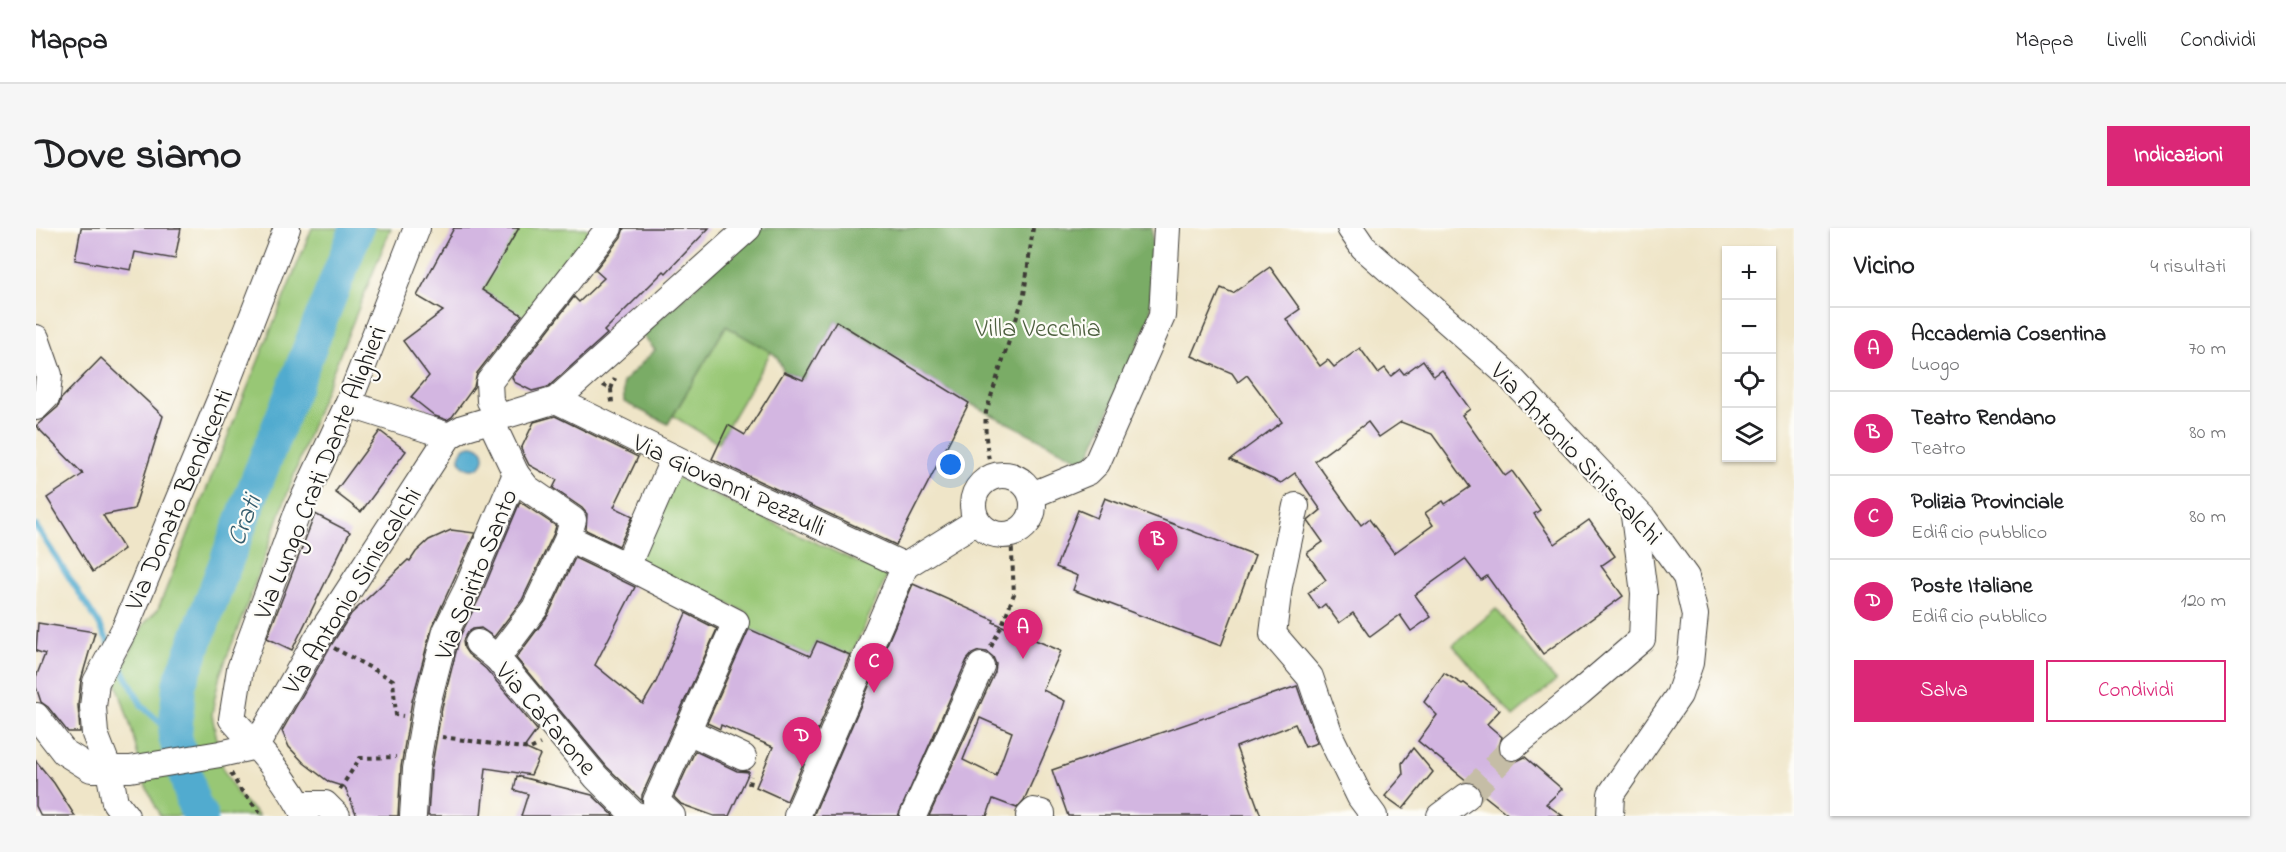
<!DOCTYPE html>
<html lang="it">
<meta charset="utf-8">
<style>
body{margin:0;font-family:"Indie Flower",sans-serif;background:#f6f6f6;color:#202124}
.controls{position:absolute;right:18px;top:18px;display:grid;overflow:hidden;border-radius:0px;box-shadow:0 2px 4px #0004}
.controls button{width:54px;height:54px;display:grid;place-items:center;padding:0;border:0;border-bottom:2px solid #e0e0e0;background:#fff;color:#202124;font:30px sans-serif}
.you{position:absolute;left:915px;top:237px;width:21px;height:21px;margin:-15px;border:4px solid #fff;border-radius:50%;background:#1a73e8;box-shadow:0 0 0 9px #1a73e833}
.badge{display:grid;place-items:center;width:39px;height:39px;border-radius:50%;background:#db2777;color:#fff;font-size:20px;font-weight:700}
.pin{position:absolute;translate:-50% -50px;filter:drop-shadow(0 2px 3px #0008)}
.pin::after{content:'';position:absolute;top:32px;width:21px;height:18px;background:inherit;clip-path:polygon(0 0,100% 0,50% 100%)}
.list{margin:0;padding:0;list-style:none}
h2{display:flex;justify-content:space-between;align-items:center;height:78px;margin:0;padding:0 24px;font-size:26px}
h2 small{font-size:20px;font-weight:400;color:#757577}
.list li{display:grid;grid-template-columns:39px 1fr auto;gap:18px;align-items:center;box-sizing:border-box;height:84px;padding:0 24px;border-top:2px solid #e0e0e0}
.list b{display:block;font-size:22px;white-space:nowrap}
.list p{margin:0;font-size:20px;white-space:nowrap;color:#757577}
.list em{font-size:20px;font-style:normal;color:#757577}
.actions{display:flex;gap:12px;padding:18px 24px}
.actions a{flex:1;padding:14px 0;border:2px solid #db2777;border-radius:0px;text-align:center;font-size:21px;color:#db2777}
.actions .main{background:#db2777;color:#fff}
.icon{flex:none;width:33px;height:33px;fill:none;stroke:currentColor;stroke-width:2;stroke-linecap:round;stroke-linejoin:round}
.map{position:relative;flex:none;width:1758px;height:588px;overflow:hidden;border-radius:0px}
header{display:flex;align-items:center;gap:36px;box-sizing:border-box;height:84px;padding:0 30px;background:#fff;border-bottom:2px solid #e0e0e0}
header strong{font-size:28px}
nav{display:flex;gap:33px;margin-inline-start:auto;font-size:21px}
.intro{display:flex;align-items:center;justify-content:space-between;box-sizing:border-box;height:144px;padding:0 36px}
h1{margin:0;font-size:42px}
.button{padding:15px 27px;border-radius:0px;background:#db2777;color:#fff;font-size:21px;font-weight:700}
main{display:flex;gap:36px;padding:0 36px}
aside{flex:1;background:#fff;border-radius:0px;box-shadow:0 2px 4px #0004}
.map>svg:first-child{display:block}
.green{fill:#98c775;stroke:#5a7248;stroke-width:1.5}
.forest{fill:#7aac66;stroke:#4b6441;stroke-width:1.5}
.water{fill:#51abcf;stroke:#366476;stroke-width:1.5}
.lines{fill:none;stroke-linecap:round;stroke-linejoin:round}
.stream{stroke:#51abcf;stroke-width:6}
.river{stroke:#51abcf;stroke-width:34}
.building{fill:#d3b6e1;fill-rule:evenodd}
.minor-tunnel{stroke:#c5bda6;stroke-width:26;stroke-dasharray:26 13;stroke-linecap:butt}
.minor-casing{stroke:#3c3a36;stroke-width:28}
.path{stroke:#3c3a36;stroke-width:4;stroke-dasharray:4.5 4.5;stroke-linecap:butt}
.minor{stroke:#fff;stroke-width:26}
.labels{text-anchor:middle;stroke-width:4.5;stroke-linejoin:round;paint-order:stroke}
.park-label{font-size:26px;fill:#4e6040;stroke:#fdfcf7}
.street-label{font-size:26px;fill:#1c1c1c;stroke:#fdfcf7}
.water-label{font-size:27px;font-style:italic;fill:#345c6d;stroke:#fdfcf7}
</style>
<header>
<strong>Mappa</strong>
<nav><a>Mappa</a><a>Livelli</a><a>Condividi</a></nav>
</header>
<div class="intro"><h1>Dove siamo</h1><a class="button">Indicazioni</a></div>
<main>
<div class="map">
<svg width="1758" height="588" viewBox="0 0 1758 588">
<rect width="100%" height="100%" fill="#fdfcf7"/>
<filter id="ink" filterUnits="userSpaceOnUse"><feTurbulence type="fractalNoise" baseFrequency=".0167" numOctaves="2"/><feDisplacementMap in="SourceGraphic" scale="12" xChannelSelector="R" yChannelSelector="G"/><feConvolveMatrix kernelMatrix="1 2 1 2 8 2 1 2 1" color-interpolation-filters="sRGB"/></filter>
<filter id="wash" filterUnits="userSpaceOnUse"><feTurbulence type="fractalNoise" baseFrequency=".008" numOctaves="4" result="noise"/><feDisplacementMap in="SourceGraphic" scale="24" xChannelSelector="R" yChannelSelector="G"/><feGaussianBlur stdDeviation="1.35" result="paint"/><feColorMatrix in="noise" values="0 0 0 0 0 0 0 0 0 0 0 0 0 0 0 0 0 1.4 0 .05"/><feComposite in="paint" operator="in"/></filter>
<g filter="url(#wash)">
<rect width="100%" height="100%" fill="#efe5c8"/>
<!-- green -->
<g class="green">
<polygon points="276,0 355,0 283,178 217,361 184,447 179,469 176,487 187,541 202,567 223,588 124,588 108,554 96,503 80,453 108,396 122,381"/>
<polygon points="483,0 549,0 559,5 489,90 432,53"/>
<polygon points="690,98 735,124 682,215 637,188"/>
<polygon points="638,248 851,348 815,428 781,413 774,428 706,398 712,385 599,332"/>
<polygon points="1460,381 1520,453 1477,489 1417,417"/>
</g>
<!-- forest -->
<polygon class="forest" points="724,0 1116,0 1115,87 1050,235 933,175 800,93 767,152 748,144 741,129 735,124 690,98 632,196 588,174 587,154 619,122 606,107"/>
<!-- water -->
<circle class="water" cx="436" cy="229" r="12"/>
<g class="lines">
<!-- stream -->
<g class="stream">
<polyline points="0,298 63,396 73,415"/>
<polyline points="80,429 106,478 139,508"/>
</g>
<!-- river -->
<polyline class="river" points="165,588 158,577 139,508 143,457 222,250 321,0"/>
</g>
<g id="blocks">
<!-- building -->
<g class="building">
<polygon points="45,0 145,0 139,31 99,24 95,42 39,32"/>
<polygon points="418,0 483,0 446,62 486,87 441,145 438,159 416,189 411,192 399,188 375,169 393,148 367,113 407,83 381,68"/>
<polygon points="588,0 673,0 630,45 628,43 568,103 571,106 512,159 496,163 478,154 476,149 538,69 543,74 568,50 559,42 585,9"/>
<path d="M1234 39 1264 81 1250 91 1284 138 1292 132 1298 139 1324 120 1342 145 1349 140 1355 148 1364 141 1368 146 1387 132 1398 148 1406 142 1434 181 1426 187 1469 248 1476 243 1504 282 1498 286 1519 316 1553 292 1579 328 1565 338 1587 368 1507 426 1451 348 1445 352 1429 331 1379 367 1395 389 1375 403 1364 387 1334 409 1317 385 1303 395 1289 376 1283 381 1272 365 1290 352 1271 325 1287 314 1272 293 1285 282 1259 245 1245 255 1194 232 1246 194 1211 147 1202 154 1196 145 1156 128 1185 60 1197 65ZM1332 194 1343 209 1365 194 1396 206 1434 259 1409 276 1407 273 1389 285 1397 297 1358 325 1333 291 1325 297 1279 233Z"/>
<polygon points="800,93 933,175 860,317 676,231 692,197 709,207 748,144 767,152"/>
<polygon points="65,130 127,188 98,281 67,287 88,321 57,344 11,270 47,246 0,198 22,179 25,171"/>
<polygon points="519,188 602,229 578,279 597,288 583,318 550,302 551,286 546,280 517,260 521,252 493,237 485,221 498,194"/>
<polygon points="344,203 370,223 325,284 299,264"/>
<polygon points="1069,270 1219,327 1185,418 1037,362 1042,348 1020,339 1042,282 1061,290"/>
<polygon points="484,274 520,298 518,305 486,372 458,409 445,400 437,401 431,405 427,413 428,420 432,426 450,441 501,502 488,520 504,527 495,547 450,540 445,588 392,588 395,543 406,479 424,408 445,367"/>
<polygon points="279,286 314,304 256,422 231,410"/>
<polygon points="415,302 439,305 396,399 376,473 365,539 362,588 321,588 309,559 293,554 268,535 253,519 246,503 294,419 315,386 372,332 374,333 380,324 393,312"/>
<polygon points="539,330 599,359 559,437 607,476 620,454 650,385 681,401 606,567 606,573 571,539 480,430 512,387"/>
<path d="M877 356 958 392 957 394 1025 423 1007 462 1029 473 1021 498 988 572 981 580 957 571 951 588H893L959 444 960 436 957 429 951 424 943 423 936 426 931 432 862 588H777ZM944 490 976 504 960 548 927 532Z"/>
<polygon points="2,395 59,404 45,452 42,477 44,504 32,504 12,479 5,474 0,459 0,449 9,426 0,423"/>
<polygon points="713,401 774,428 781,413 814,427 751,573 720,559 737,519 685,497 684,501 671,495"/>
<polygon points="1408,445 1426,456 1428,455 1464,482 1451,496 1466,509 1462,521 1465,528 1471,533 1479,534 1489,529 1526,561 1510,576 1527,588 1474,588 1445,565 1443,559 1431,553 1382,513 1401,487 1388,474"/>
<polygon points="1261,458 1281,515 1269,519 1259,496 1200,519 1225,588 1032,588 1016,542"/>
<polygon points="1377,520 1397,544 1367,581 1349,568 1367,547 1366,535"/>
<polygon points="659,523 701,543 713,544 693,588 678,588 645,576 638,569"/>
<polygon points="0,533 18,555 39,588 5,588 0,578"/>
<polygon points="481,548 556,567 578,588 485,588 492,566 478,562"/>
</g>
</g>
</g>
<g filter="url(#ink)">
<use href="#blocks" fill-opacity="0" stroke="#3c3a36" stroke-width="1.5"/>
<g class="lines">
<!-- minor-tunnel -->
<polyline class="minor-tunnel" points="1431,568 1477,519"/>
<defs>
<g id="minor">
<polyline points="1314,0 1327,19 1470,145 1608,291 1650,349 1659,387 1654,435 1643,467 1575,566 1574,588"/>
<polyline points="0,110 13,147 11,168 0,179"/>
<polyline points="520,172 661,241 869,338"/>
<polyline points="312,176 413,208"/>
<polyline points="463,189 454,173 453,154 573,0"/>
<polyline points="454,191 480,246 491,260 537,292 532,310 591,338 700,394 620,573 636,588"/>
<circle cx="967" cy="277" r="30"/>
<polyline points="996,267 1052,244 1061,235 1126,88 1131,0"/>
<polyline points="1260,278 1243,358 1237,406 1274,449 1295,510 1324,569 1338,588"/>
<polyline points="591,338 638,230"/>
<polyline points="869,338 941,293"/>
<polyline points="442,415 461,430 560,549 597,586 605,588"/>
<polyline points="461,430 499,380 532,310"/>
<polyline points="0,488 28,524 55,541 94,541 184,526 220,518"/>
<polyline points="652,503 707,529"/>
<polyline points="220,518 281,411 413,208 427,200 520,172 712,0"/>
<polyline points="1477,519 1543,465 1606,411 1608,365 1597,280"/>
<polyline points="263,576 289,576 301,588"/>
<polyline points="90,588 79,574 73,542 59,506 57,479 60,454 89,400 184,172 251,0"/>
<path d="M269 588C251 551 223 521 196 491L204 441 262 283 312 176 381 0"/>
<polyline points="377,588 380,541 391,476 410,403 431,361 480,246"/>
<polyline points="761,588 869,338"/>
<polyline points="877,588 945,438"/>
<polyline points="993,588 998,583 1006,585 1006,588"/>
<polyline points="1404,588 1431,568"/>
</g>
</defs>
<!-- minor casing -->
<use href="#minor" class="minor-casing"/>
<!-- path -->
<g class="path">
<polyline points="567,157 575,161 579,150"/>
<polyline points="575,161 576,176"/>
<path d="M956 249C952 227 948 206 950 184L988 67 997 0"/>
<polyline points="955,419 966,397 978,366 975,306"/>
<polyline points="298,420 357,452 360,487 367,488"/>
<polyline points="406,509 494,521 504,516"/>
<polyline points="195,545 204,561 227,588"/>
<polyline points="713,557 715,548"/>
<polyline points="304,561 324,530 360,529"/>
</g>
<!-- minor -->
<use href="#minor" class="minor"/>
</g>
</g>
<g class="labels">
<!-- park labels -->
<g class="park-label">
<text x="1002" y="108">Villa Vecchia</text>
</g>
<!-- street labels -->
<g class="street-label">
<text transform="translate(1541 225) rotate(47)" y="9">Via Antonio Siniscalchi</text>
<text transform="translate(283 244) rotate(-68)" y="9">Via Lungo Crati Dante Alighieri</text>
<text transform="translate(694 256) rotate(25)" y="9">Via Giovanni Pezzulli</text>
<text transform="translate(142 271) rotate(-67)" y="9">Via Donato Bendicenti</text>
<text transform="translate(439 346) rotate(-68)" y="9">Via Spirito Santo</text>
<text transform="translate(315 362) rotate(-58)" y="9">Via Antonio Siniscalchi</text>
<text transform="translate(511 490) rotate(49)" y="9">Via Cafarone</text>
</g>
<!-- water labels -->
<g class="water-label">
<text transform="translate(207 292) rotate(-69)" y="9">Crati</text>
</g>
</g>
</svg>
<div class="controls">
<button>+</button>
<button>−</button>
<button><svg class="icon" aria-label="locate" viewBox="0 0 24 24"><circle cx="12" cy="12" r="6"/><path d="M12 2v4M12 18v4M2 12h4M18 12h4"/></svg></button>
<button><svg class="icon" aria-label="layers" viewBox="0 0 24 24"><path d="M12 4l9 5-9 5-9-5zM3 14l9 5 9-5"/></svg></button>
</div>
<div class="you"></div>
<div class="pin badge" style="left:987px;top:431px">A</div>
<div class="pin badge" style="left:1122px;top:343px">B</div>
<div class="pin badge" style="left:838px;top:465px">C</div>
<div class="pin badge" style="left:766px;top:539px">D</div>
</div>
<aside>
<h2>Vicino<small>4 risultati</small></h2>
<ul class="list">
<li><span class="badge">A</span><div><b>Accademia Cosentina</b><p>Luogo</p></div><em>70 m</em></li>
<li><span class="badge">B</span><div><b>Teatro Rendano</b><p>Teatro</p></div><em>80 m</em></li>
<li><span class="badge">C</span><div><b>Polizia Provinciale</b><p>Edificio pubblico</p></div><em>80 m</em></li>
<li><span class="badge">D</span><div><b>Poste Italiane</b><p>Edificio pubblico</p></div><em>120 m</em></li>
</ul>
<div class="actions"><a class="main">Salva</a><a>Condividi</a></div>
</aside>
</main>
